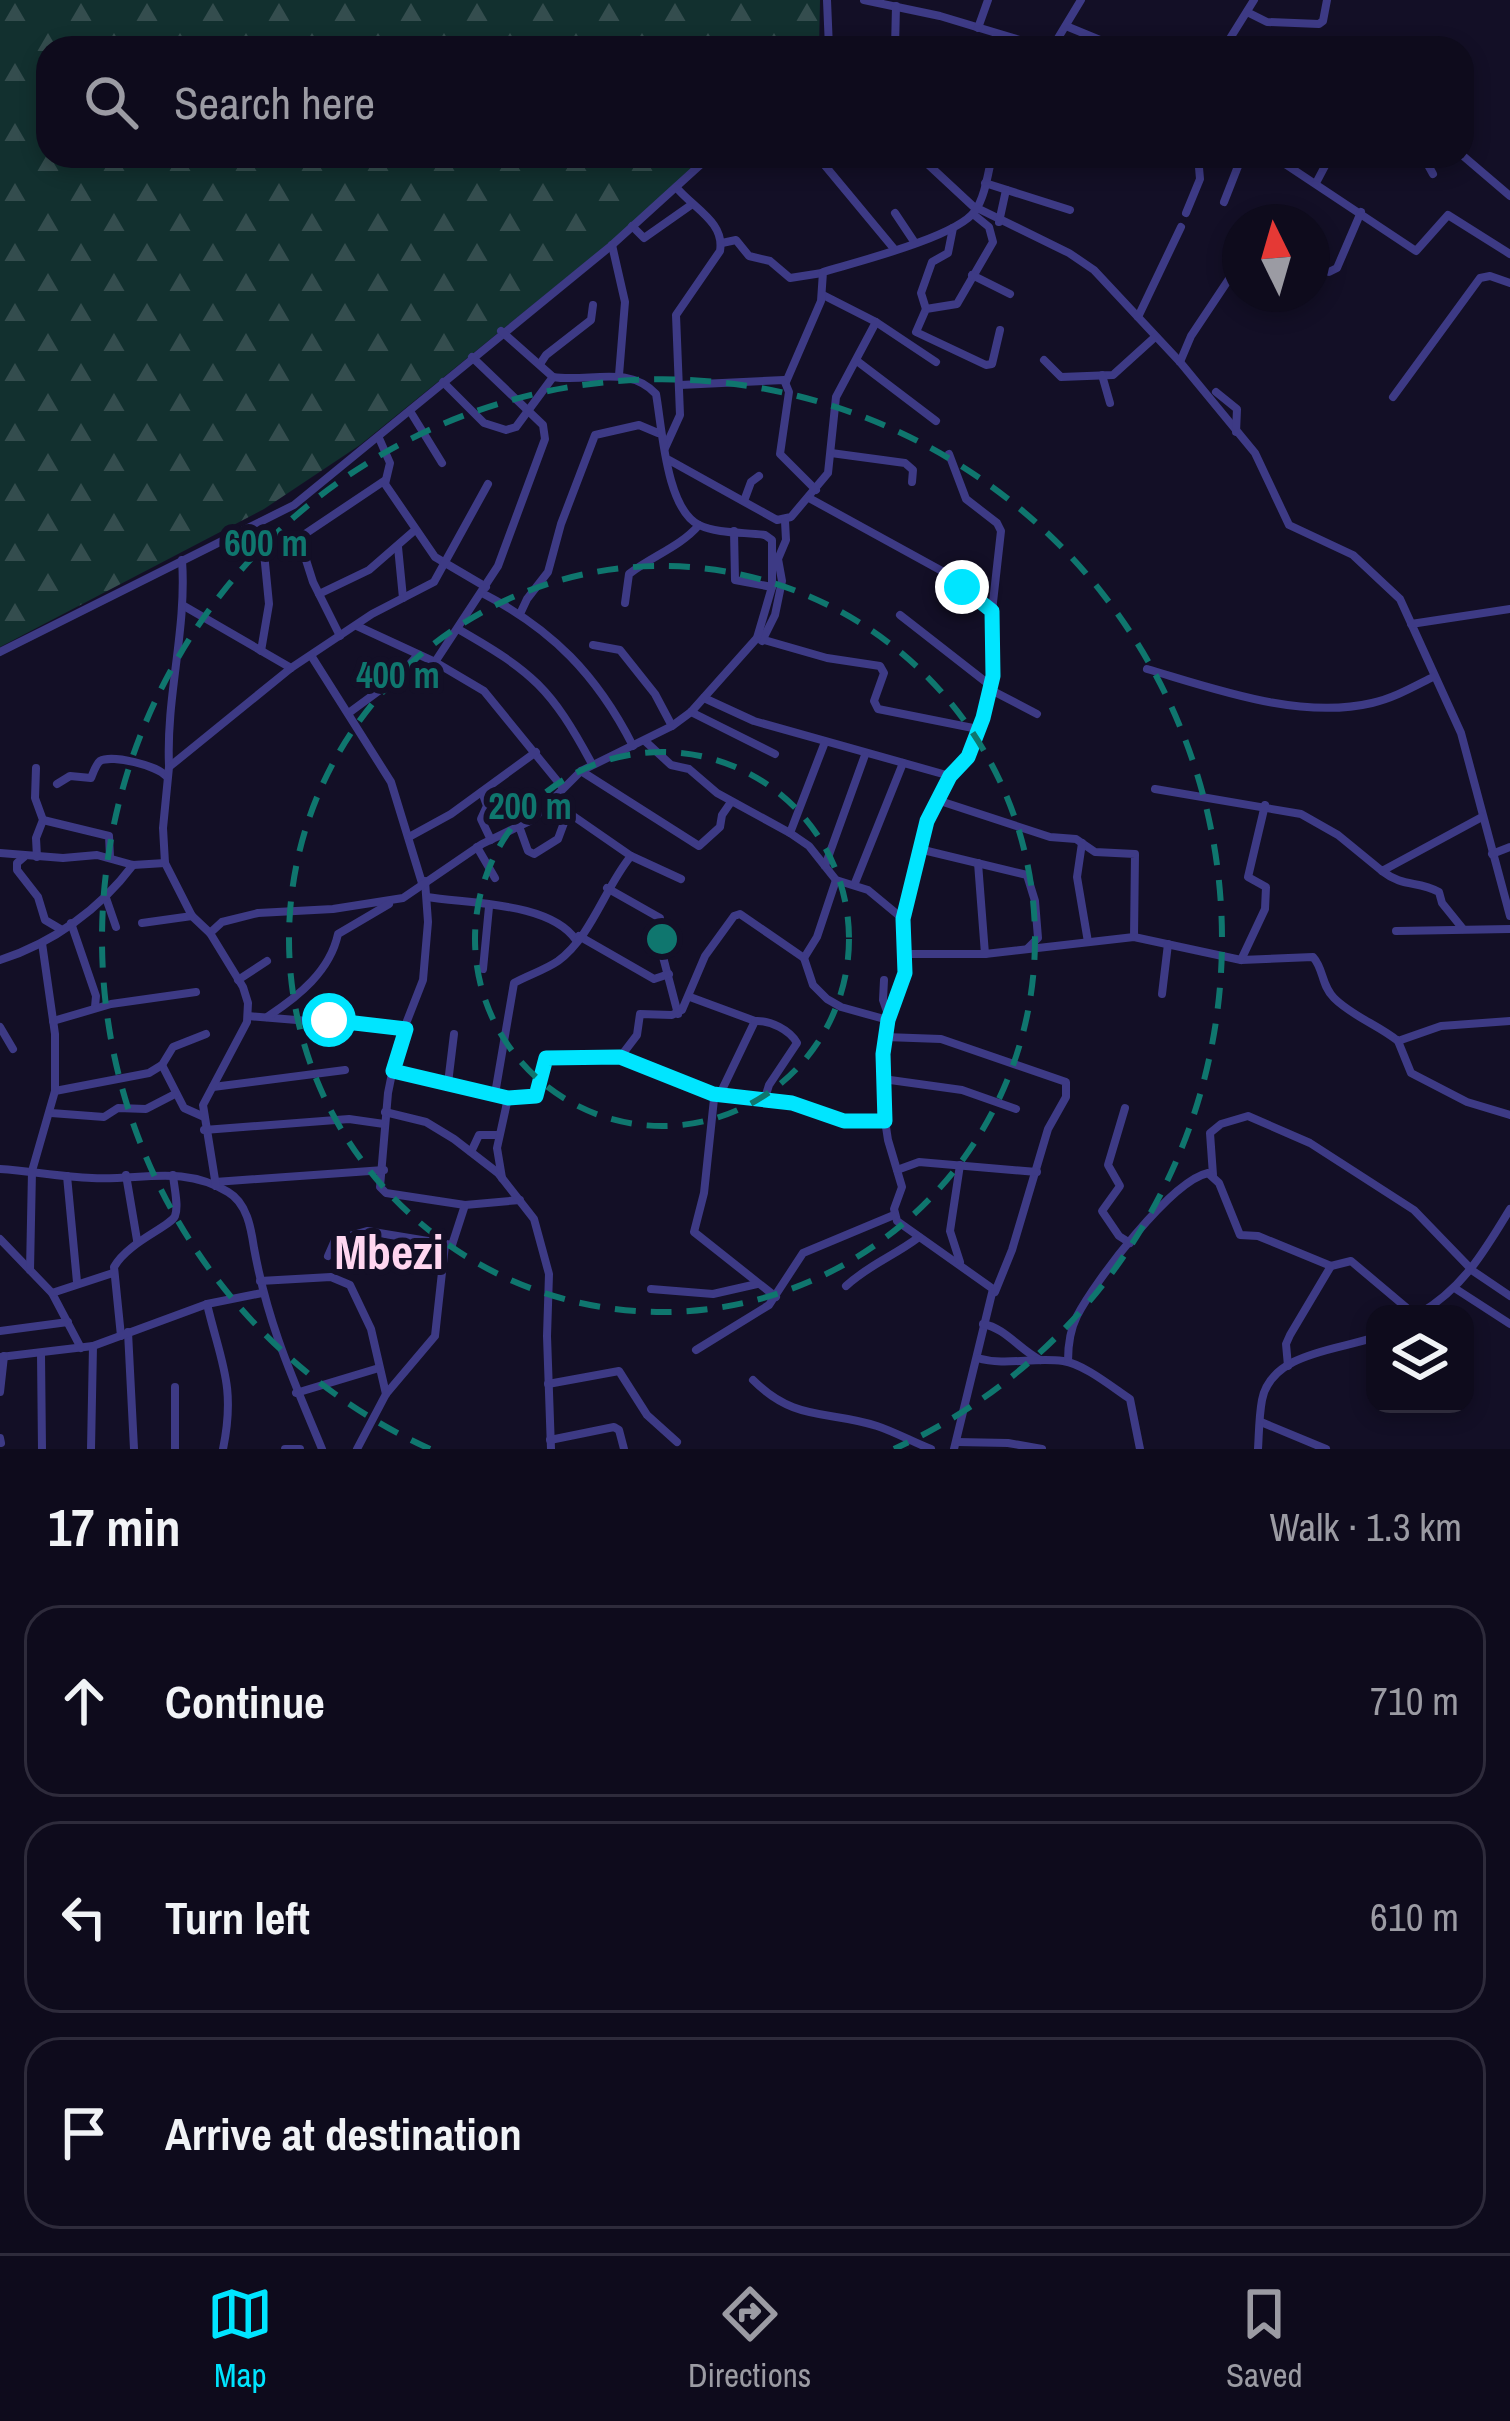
<!DOCTYPE html>
<meta charset="utf-8">
<style>
body{margin:0;font-family:"Archivo Narrow",sans-serif;background:#1c1929;color:#f1f3f6}
.controls{position:absolute;right:36px;bottom:36px;display:grid;overflow:hidden;border-radius:24px;box-shadow:0 6px 18px #0003}
.controls button{width:108px;height:108px;display:grid;place-items:center;padding:0;border:0;border-bottom:3px solid #2e2b3b;background:#0e0b1c;color:#f1f3f6;font:60px sans-serif}
.compass{position:absolute;left:1222px;top:204px;width:108px;height:108px;border-radius:50%;background:#0e0b1c;box-shadow:0 6px 18px #0003;rotate:355deg}
.stop{position:absolute;width:36px;height:36px;margin:-27px;border:9px solid #00e5ff;border-radius:50%;background:#fff}
.stop.end{background:#00e5ff;border-color:#fff;box-shadow:0 3px 12px #0008}
.list{margin:0;padding:0;list-style:none}
h2{display:flex;justify-content:space-between;align-items:center;height:156px;margin:0;padding:0 48px;font-size:51px}
h2 small{font-size:39px;font-weight:400;color:#9b9ba3}
.list li{display:grid;grid-template-columns:78px 1fr auto;gap:36px;align-items:center;box-sizing:border-box;height:192px;margin:0 24px 24px;padding:0 24px;border:3px solid #2e2b3b;border-radius:36px}
.list b{display:block;font-size:45px;white-space:nowrap}
.list em{font-size:39px;font-style:normal;color:#9b9ba3}
.icon{flex:none;width:66px;height:66px;fill:none;stroke:currentColor;stroke-width:2;stroke-linecap:round;stroke-linejoin:round}
.map{position:relative;flex:none;width:1510px;height:1449px;overflow:hidden}
.search{position:absolute;background:#0e0b1c;box-shadow:0 6px 18px #0003;left:36px;right:36px;top:36px;height:132px;display:flex;align-items:center;gap:30px;box-sizing:border-box;padding:0 42px;border-radius:36px;color:#9b9ba3;font-size:45px}
.sheet{height:804px;background:#0e0b1c}
nav{display:flex;justify-content:space-around;align-items:center;box-sizing:border-box;height:168px;border-top:3px solid #2e2b3b;background:#0e0b1c;font-size:33px;color:#9b9ba3}
nav a{display:grid;justify-items:center;gap:6px}
nav .on{color:#00e5ff}
.map>svg:first-child{display:block}
.forest{fill:url(#forest-firs)}
.lines{fill:none;stroke-linecap:round;stroke-linejoin:round}
.minor{stroke:#3d3a85;stroke-width:8}
.route{stroke:#00e5ff;stroke-width:15}
.ring{fill:none;stroke:#0f766e;stroke-width:6;stroke-dasharray:21 15}
.labels{text-anchor:middle;stroke-width:12;stroke-linejoin:round;paint-order:stroke}
.district-label{font-size:48px;font-weight:bold;fill:#ffd6f0;stroke:#130f26}
.centre{fill:#0f766e;stroke:#130f26;stroke-width:6}
.ring-label{font-size:36px;text-anchor:middle;font-weight:bold;fill:#0f766e;stroke:#130f26;stroke-width:12;stroke-linejoin:round;paint-order:stroke}
</style>
<div class="map">
<svg width="1510" height="1449" viewBox="0 0 1510 1449">
<defs>
<pattern id="forest-firs" width="22" height="20" patternUnits="userSpaceOnUse" patternTransform="scale(3)"><rect width="22" height="20" fill="#12302f"/><path d="M5 1l3.5 6h-7zM16 11l3.5 6h-7z" fill="#344d4e"/></pattern>
</defs>
<rect width="100%" height="100%" fill="#130f26"/>
<!-- forest -->
<polygon class="forest" points="0,0 820,0 819,48 48,48 48,156 706,156 615,238 360,445 264,509 0,647"/>
<g class="lines">
<!-- minor -->
<g class="minor">
<polyline points="827,0 829,48"/>
<polyline points="864,0 940,16 1046,48"/>
<polyline points="1247,12 1267,22 1319,24 1323,21 1327,0"/>
<polyline points="1066,26 1100,40 1101,48"/>
<polyline points="978,28 988,0"/>
<polyline points="895,48 896,6"/>
<polyline points="1052,48 1081,0"/>
<polyline points="1224,48 1254,0"/>
<polyline points="1462,155 1510,196"/>
<polyline points="817,156 895,250"/>
<polyline points="919,156 976,209"/>
<polyline points="1273,156 1416,251 1448,215 1510,254"/>
<polyline points="1315,156 1325,166 1316,183"/>
<polyline points="1423,156 1433,174"/>
<polyline points="985,183 1070,210"/>
<polyline points="1224,202 1242,156"/>
<polyline points="977,208 1069,253 1094,270 1180,362 1255,453 1289,525 1353,555 1400,599 1461,733 1510,916"/>
<polyline points="895,213 915,243"/>
<polyline points="1186,213 1200,179 1198,156"/>
<polyline points="973,214 989,227 993,242 957,304 926,309 916,332 986,365 992,364 1000,330"/>
<polyline points="999,222 1006,190"/>
<polyline points="632,226 644,238 691,205"/>
<polyline points="722,243 736,240 749,256 770,261 790,278 822,273"/>
<polyline points="612,245 625,302 619,375"/>
<polyline points="1312,263 1329,272 1337,268 1361,212"/>
<polyline points="972,275 1010,294"/>
<polyline points="823,295 876,322 936,362"/>
<polyline points="926,309 921,293 932,262 948,253 953,228"/>
<polyline points="1138,317 1181,227"/>
<polyline points="1044,360 1061,377 1113,375 1155,337"/>
<polyline points="857,361 936,421"/>
<polyline points="1180,362 1191,336 1237,267"/>
<polyline points="540,364 546,355 591,320 593,305"/>
<polyline points="1102,375 1110,403"/>
<polyline points="443,382 484,423 506,430 516,427 553,377"/>
<path d="M786 382 821 301 823 272C856 262 957 237 975 211 985 197 988 173 992 156"/>
<polyline points="680,385 784,380 789,392 780,454 816,490"/>
<polyline points="1216,392 1237,409 1236,432"/>
<polyline points="1393,397 1480,278 1490,276 1510,283"/>
<polyline points="410,411 442,463"/>
<polyline points="379,438 390,463 385,484 435,557 486,587"/>
<path d="M665 448 680 415 676 315 720 251C725 222 693 208 676 187"/>
<polyline points="831,453 905,463 913,470 912,482"/>
<polyline points="949,454 966,499 997,523 1001,531 992,611 992,687 968,757 950,776 927,821 903,919 905,973 888,1020 883,1054 882,1101 888,1140 902,1187 894,1209 897,1221 993,1289 954,1449"/>
<polyline points="669,460 777,520 791,517 828,473 836,397 876,322"/>
<polyline points="809,498 942,571 991,610"/>
<polyline points="744,501 751,482 759,476"/>
<polyline points="261,522 269,604 261,651"/>
<polyline points="734,531 735,580 772,587"/>
<polyline points="398,547 403,598"/>
<path d="M482 593C552 629 597 675 633 746"/>
<polyline points="319,594 369,570 415,530"/>
<path d="M625 603 629 574C652 556 680 547 699 525"/>
<polyline points="184,606 291,668"/>
<polyline points="520,614 527,599 548,572 561,524 595,435 639,425 658,433"/>
<polyline points="900,615 991,686"/>
<polyline points="1411,624 1510,609"/>
<polyline points="357,626 435,662 484,691 563,788"/>
<path d="M458 629C533 672 551 688 592 764"/>
<polyline points="340,636 313,582 299,538 384,481"/>
<polyline points="757,638 827,658 880,666 884,673 874,701 878,709 978,729"/>
<polyline points="762,641 775,615 782,581 778,559 786,540 785,521"/>
<polyline points="593,645 620,650 655,694 672,726"/>
<polyline points="0,652 294,505 612,245 710,156"/>
<polyline points="312,657 391,782 422,883"/>
<polyline points="435,662 498,566 545,439 543,425 472,357"/>
<path d="M1147 669C1215 689 1300 720 1372 703 1394 698 1413 687 1433 677"/>
<polyline points="991,690 1037,714"/>
<polyline points="704,698 754,721 950,776"/>
<polyline points="350,712 399,676 417,656"/>
<polyline points="691,712 775,754"/>
<polyline points="645,741 671,765 689,769 717,793 790,833 809,846 836,880 868,890 903,919"/>
<path d="M169 765C166 696 187 629 182 560"/>
<polyline points="36,768 35,798 43,820 36,838 37,857"/>
<polyline points="581,771 699,846 720,827 722,815 731,802"/>
<path d="M57 784 70 776 91 778C93 773 96 764 100 761 112 754 158 766 166 776"/>
<polyline points="1155,789 1301,814 1338,835 1382,871 1482,817"/>
<polyline points="482,792 487,806 481,819 491,840"/>
<polyline points="937,800 1050,837 1076,839 1095,852 1135,854 1134,937"/>
<polyline points="43,820 109,836 110,857"/>
<polyline points="519,826 528,851 534,854 558,839 568,812"/>
<polyline points="790,833 825,742"/>
<polyline points="409,837 451,814 536,752"/>
<polyline points="1082,843 1077,877 1088,942"/>
<polyline points="477,847 495,878"/>
<polyline points="919,849 1027,875 1035,901 1038,938 1028,948"/>
<polyline points="0,853 63,858 97,855 133,865 165,863"/>
<polyline points="1492,854 1510,847"/>
<polyline points="631,856 681,879"/>
<polyline points="24,857 17,863 17,870 38,897 45,920 62,930"/>
<polyline points="978,863 985,954"/>
<polyline points="825,866 865,755"/>
<path d="M1382 871C1404 888 1417 880 1439 892L1442 903 1463 929"/>
<polyline points="425,881 428,922 423,980 398,1044 388,1093 380,1187 386,1193 465,1205 520,1200"/>
<polyline points="855,883 903,763"/>
<polyline points="607,888 660,918 662,953 678,1014"/>
<path d="M427 897C471 904 550 902 576 940"/>
<polyline points="106,898 116,927"/>
<polyline points="71,923 96,996 95,1007"/>
<polyline points="142,923 192,916"/>
<polyline points="1396,931 1510,929"/>
<path d="M210 933 222 922 258 913 333 909 403 898 482 844 532 820 581 771 672 726 691 712 757 638 772 587V540L765 535C745 532 718 534 699 525 666 509 662 427 656 394 628 364 588 383 553 377L501 331"/>
<polyline points="579,936 654,979 669,974"/>
<path d="M906 954H985L1134 937 1241 960 1313 957C1324 969 1321 985 1334 998 1352 1016 1378 1025 1398 1041L1441 1026 1510 1021"/>
<polyline points="804,958 817,937 836,880"/>
<path d="M0 960C53 943 100 909 133 865"/>
<polyline points="1241,960 1265,909 1266,887 1248,877 1265,805"/>
<polyline points="483,969 489,907"/>
<polyline points="238,980 267,961"/>
<polyline points="884,980 883,1000 889,1017"/>
<polyline points="1162,994 1168,944"/>
<polyline points="690,997 755,1021 719,1096"/>
<polyline points="248,1016 406,1029"/>
<path d="M267 1017C299 996 330 971 338 934L389 904"/>
<polyline points="53,1021 111,1004 196,992"/>
<path d="M755 1021C770 1020 790 1030 797 1043L769 1085 764 1101"/>
<polyline points="0,1027 13,1049"/>
<polyline points="885,1037 941,1039 1066,1082 1066,1097 1048,1129 1012,1250 995,1292"/>
<polyline points="1398,1041 1411,1073 1467,1102 1510,1115"/>
<polyline points="621,1056 637,1035 640,1014 672,1015 682,1010 705,956 734,916 740,914 804,958 813,985 827,999 841,1007 888,1020"/>
<polyline points="162,1065 184,1108 202,1116"/>
<path d="M393 1071C429 1078 504 1107 536 1096L546 1058H629L710 1092 714 1099 704 1193 694 1232 776 1297"/>
<polyline points="883,1079 962,1090 1016,1109"/>
<polyline points="448,1083 454,1034"/>
<polyline points="213,1087 345,1070"/>
<polyline points="55,1091 149,1073 162,1065 173,1047 206,1034"/>
<path d="M495 1094 514 983C528 975 545 970 558 961 592 936 605 887 631 856L553 802"/>
<polyline points="713,1095 792,1103 844,1122 885,1121"/>
<polyline points="1125,1108 1108,1165 1120,1186 1102,1211 1119,1236 1130,1243"/>
<polyline points="385,1112 426,1122 454,1139 498,1173 534,1219 549,1274 547,1336 551,1449"/>
<polyline points="51,1113 104,1117 118,1108 146,1109 175,1094"/>
<polyline points="204,1130 349,1119 384,1124"/>
<polyline points="471,1152 479,1135 499,1135"/>
<polyline points="960,1165 950,1231 960,1262"/>
<path d="M0 1169C31 1171 61 1177 92 1178 139 1181 182 1164 228 1192 247 1203 251 1228 254 1248 268 1325 293 1379 322 1449"/>
<polyline points="897,1170 919,1162 1037,1172"/>
<polyline points="126,1175 137,1240"/>
<polyline points="1213,1175 1210,1133 1221,1124 1248,1116 1310,1143 1414,1210 1473,1271 1510,1296"/>
<polyline points="67,1176 77,1282"/>
<polyline points="502,1178 497,1148 508,1098"/>
<polyline points="215,1182 384,1170"/>
<polyline points="216,1186 203,1105 247,1022 248,1003 243,987 210,933 192,916 165,863 163,828 169,767 291,668 372,614 434,582 488,484"/>
<polyline points="0,1239 52,1293 81,1348"/>
<polyline points="328,1256 335,1240 367,1231 452,1245 465,1205"/>
<polyline points="1331,1266 1351,1261 1414,1314"/>
<polyline points="30,1270 32,1171 55,1091 55,1034 42,943"/>
<polyline points="260,1281 331,1277 350,1285 371,1329 386,1394"/>
<path d="M846 1286C870 1264 894 1256 919 1237"/>
<polyline points="651,1289 713,1294 757,1284"/>
<polyline points="1456,1289 1510,1324"/>
<polyline points="52,1293 113,1273"/>
<path d="M207 1304C221 1363 236 1386 223 1449"/>
<path d="M1419 1314C1463 1288 1484 1252 1510 1209"/>
<path d="M983 1324C1005 1328 1019 1349 1040 1360"/>
<polyline points="0,1331 68,1322"/>
<polyline points="128,1332 134,1449"/>
<path d="M121 1336 114 1267C128 1242 170 1227 175 1216 179 1206 174 1187 173 1175"/>
<polyline points="696,1350 769,1305 803,1253 894,1215"/>
<polyline points="41,1354 42,1449"/>
<polyline points="0,1357 93,1346 207,1304 262,1293"/>
<path d="M977 1358C1006 1366 1033 1357 1063 1361 1084 1364 1112 1387 1130 1399L1140 1449"/>
<path d="M1068 1361C1068 1346 1070 1330 1077 1316 1095 1281 1171 1181 1208 1173L1219 1183 1240 1235 1258 1236 1331 1266 1290 1335 1286 1344 1288 1366"/>
<path d="M753 1380C795 1422 827 1410 877 1426 895 1432 913 1442 931 1449"/>
<polyline points="548,1384 619,1371 647,1415 677,1442"/>
<polyline points="0,1392 4,1356"/>
<polyline points="296,1393 379,1368"/>
<polyline points="1261,1422 1326,1449"/>
<polyline points="0,1438 1,1443"/>
<polyline points="550,1440 614,1427 619,1430 624,1449"/>
<polyline points="957,1442 1008,1443 1042,1449"/>
<polyline points="91,1449 93,1346"/>
<polyline points="175,1449 175,1387"/>
<polyline points="285,1449 300,1449"/>
<polyline points="357,1449 386,1394 435,1336 445,1245"/>
<path d="M1258 1449C1259 1433 1259 1416 1262 1400 1271 1352 1340 1350 1375 1337"/>
</g>
</g>
<g class="lines">
<!-- route -->
<polyline class="route" points="329,1020 406,1029 393,1071 508,1098 536,1096 546,1058 620,1057 713,1094 792,1103 844,1121 885,1121 883,1054 888,1020 905,973 903,919 927,821 950,776 968,757 983,718 993,676 992,611 962,587"/>
</g>
<!-- distance rings -->
<g class="ring">
<circle cx="662" cy="939" r="187"/>
<circle cx="662" cy="939" r="373"/>
<path d="M430 1449A560 560 0 1 1 894 1449"/>
</g>
<g class="labels">
<!-- district labels -->
<g class="district-label">
<text x="389" y="1269">Mbezi</text>
</g>
</g>
<circle cx="662" cy="939" r="18" class="centre"/>
<g class="ring-label">
<text x="266" y="556">600 m</text>
<text x="398" y="688">400 m</text>
<text x="530" y="819">200 m</text>
</g>
</svg>
<div class="controls">
<button><svg class="icon" aria-label="layers" viewBox="0 0 24 24"><path d="M12 4l9 5-9 5-9-5zM3 14l9 5 9-5"/></svg></button>
</div>
<svg class="compass" viewBox="-18 -18 36 36"><path d="M0-13l5 13h-10z" fill="#e53935"/><path d="M0 13l5-13h-10z" fill="#9b9ba3"/></svg>
<div class="stop" style="left:329px;top:1020px"></div>
<div class="stop end" style="left:962px;top:587px"></div>
<div class="search"><svg class="icon" aria-label="search" viewBox="0 0 24 24"><circle cx="10" cy="10" r="6"/><path d="M15 15l6 6"/></svg>Search here</div>
</div>
<section class="sheet">
<h2>17 min<small>Walk · 1.3 km</small></h2>
<ul class="list">
<li><svg class="icon" aria-label="ahead" viewBox="0 0 24 24"><path d="M12 20V5M6 11l6-6 6 6"/></svg><div><b>Continue</b></div><em>710 m</em></li>
<li><svg class="icon" aria-label="left" viewBox="0 0 24 24"><path d="M17 20v-9H6M10 6l-5 5 5 5"/></svg><div><b>Turn left</b></div><em>610 m</em></li>
<li><svg class="icon" aria-label="arrive" viewBox="0 0 24 24"><path d="M6 21V4h12l-3 4 3 4H6"/></svg><div><b>Arrive at destination</b></div></li>
</ul>
</section>
<nav>
<a class="on"><svg class="icon" aria-label="map" viewBox="0 0 24 24"><path d="M3 6l6-2 6 2 6-2v14l-6 2-6-2-6 2zM9 4v14M15 6v14"/></svg>Map</a>
<a><svg class="icon" aria-label="directions" viewBox="0 0 24 24"><path d="M12 3l9 9-9 9-9-9zM9 14v-3h6M13 9l2 2-2 2"/></svg>Directions</a>
<a><svg class="icon" aria-label="saved" viewBox="0 0 24 24"><path d="M7 4h10v16l-5-4-5 4z"/></svg>Saved</a>
</nav>
